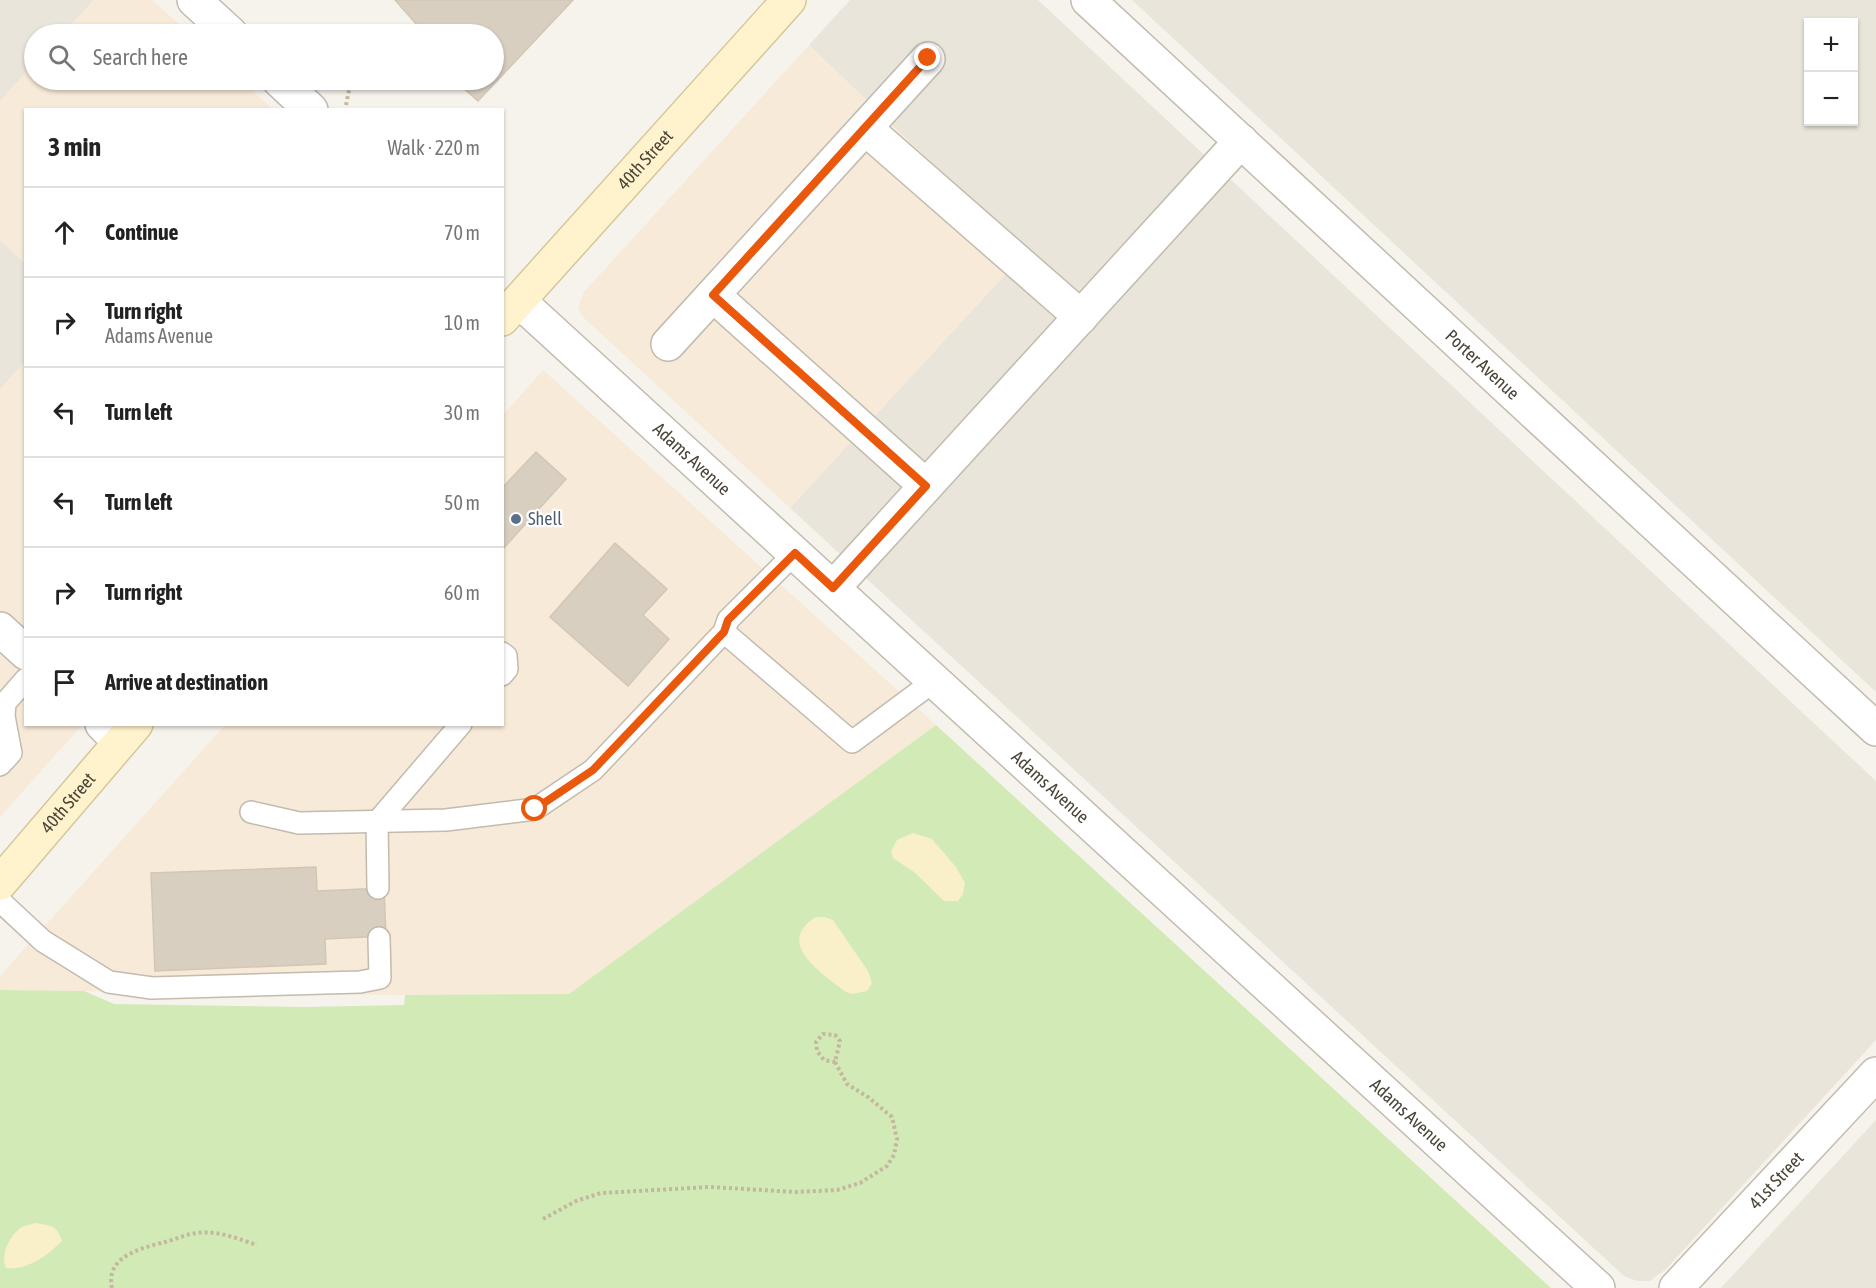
<!DOCTYPE html>
<meta charset="utf-8">
<style>
body{margin:0;font-family:"Asap Condensed",sans-serif;background:#f6f6f6;color:#222}
.controls{position:absolute;right:18px;top:18px;display:grid;overflow:hidden;border-radius:0px;box-shadow:0 2px 4px #0004}
.controls button{width:54px;height:54px;display:grid;place-items:center;padding:0;border:0;border-bottom:2px solid #e0e0e0;background:#fff;color:#222;font:30px sans-serif}
.stop{position:absolute;width:18px;height:18px;margin:-14px;border:4px solid #ea580c;border-radius:50%;background:#fff}
.stop.end{background:#ea580c;border-color:#fff;box-shadow:0 2px 6px #0008}
.list{margin:0;padding:0;list-style:none}
h2{display:flex;justify-content:space-between;align-items:center;height:78px;margin:0;padding:0 24px;font-size:26px}
h2 small{font-size:20px;font-weight:400;color:#767676}
.list li{display:grid;grid-template-columns:39px 1fr auto;gap:18px;align-items:center;box-sizing:border-box;height:90px;padding:0 24px;border-top:2px solid #e0e0e0}
.list b{display:block;font-size:22px;white-space:nowrap}
.list p{margin:0;font-size:20px;white-space:nowrap;color:#767676}
.list em{font-size:20px;font-style:normal;color:#767676}
.icon{flex:none;width:33px;height:33px;fill:none;stroke:currentColor;stroke-width:2;stroke-linecap:round;stroke-linejoin:round}
.map{position:relative;flex:none;width:1876px;height:1288px;overflow:hidden}
.search{position:absolute;background:#fff;box-shadow:0 2px 4px #0004;left:24px;top:24px;width:480px;height:66px;display:flex;align-items:center;gap:15px;box-sizing:border-box;padding:0 21px;border-radius:33px;color:#767676;font-size:22px}
.panel{position:absolute;background:#fff;box-shadow:0 2px 4px #0004;left:24px;top:108px;width:480px;height:618px;border-radius:0px}
.map>svg:first-child{display:block}
.residential{fill:#eae5da;fill-rule:evenodd}
.commercial{fill:#f7ead8}
.green{fill:#d2eab5}
.sand{fill:#f9efc9}
.building{fill:#d8cfc1;stroke:#d3c7b4;stroke-width:1.5}
.lines{fill:none;stroke-linecap:round;stroke-linejoin:round}
.service-casing{stroke:#c2bbae;stroke-width:24}
.minor-casing{stroke:#c2bbae;stroke-width:36}
.tertiary-casing{stroke:#c2bbae;stroke-width:36}
.secondary-casing{stroke:#d6c79b;stroke-width:36}
.path{stroke:#c4b79f;stroke-width:4;stroke-dasharray:3 3;stroke-linecap:butt}
.service{stroke:#fff;stroke-width:21}
.minor{stroke:#fff;stroke-width:33}
.tertiary{stroke:#fff;stroke-width:33}
.secondary{stroke:#fff3cd;stroke-width:33}
.route{stroke:#ea580c;stroke-width:8}
.service-dot{fill:#5c6f8a;stroke:#fff;stroke-width:2}
.labels{text-anchor:middle;stroke-width:4.5;stroke-linejoin:round;paint-order:stroke}
.street-label{font-size:18px;fill:#4b4439;stroke:#fff}
.service-label{font-size:18px;fill:#4e5e75;stroke:#fff;text-anchor:start}
</style>
<div class="map">
<svg width="1876" height="1288" viewBox="0 0 1876 1288">
<rect width="100%" height="100%" fill="#f6f3ec"/>
<!-- residential -->
<g class="residential">
<polygon points="0,0 94,0 62,34 34,34 34,64 0,101"/>
<polygon points="850,0 1038,0 1876,781 1876,1040 1666,1269 1650,1281 1637,1281 1624,1276 790,508 1025,253 809,45"/>
<path d="M1132 0H1876V692ZM1854 22V122H1808V22Z"/>
<polygon points="0,240 26,264 25,362 0,389"/>
<polygon points="1876,1120 1876,1288 1721,1288"/>
</g>
<!-- commercial -->
<g class="commercial">
<polygon points="94,0 152,0 190,34 62,34"/>
<polygon points="809,45 1025,253 790,508 583,317 578,308 584,292"/>
<polygon points="34,64 34,80 240,80 273,109 26,110 25,264 0,240 0,101"/>
<polygon points="25,362 26,724 82,725 0,817 0,389"/>
<polygon points="543,370 936,725 569,994 405,995 0,990 0,976 225,725 502,724 503,415"/>
</g>
<!-- green -->
<polygon class="green" points="936,725 1551,1288 0,1288 0,990 84,991 114,1004 305,1007 404,1005 405,995 569,994"/>
<!-- sand -->
<g class="sand">
<polygon points="913,833 932,839 956,867 965,883 963,894 958,901 944,901 914,872 893,858 891,851 897,840"/>
<path d="M816 917H824L833 920 868 971 872 983 867 991 852 994 846 992C824 975 773 943 816 917Z"/>
<path d="M36 1223C51 1226 57 1225 62 1241 48 1255 27 1271 6 1268 0 1254 10 1235 22 1227 26 1225 32 1224 36 1223Z"/>
</g>
<!-- building -->
<g class="building">
<polygon points="395,0 573,0 478,101 454,80 494,80 494,34 425,34"/>
<polygon points="536,452 566,479 502,550 502,488"/>
<polygon points="615,543 667,589 643,615 669,639 628,686 550,617"/>
<polygon points="316,867 317,891 384,888 386,936 325,939 326,964 155,971 151,873"/>
</g>
<g class="lines">
<defs>
<g id="service">
<polyline points="795,553 728,620 724,632 852,742 934,681"/>
<polyline points="502,653 506,656 507,669 502,675"/>
<polyline points="0,765 11,753 4,716 5,703 26,679"/>
<polyline points="251,812 299,823 446,820 535,809 593,770 724,632"/>
<polyline points="378,888 377,822 461,724"/>
<polyline points="0,901 43,941 109,982 152,988 360,982 380,978 379,938"/>
</g>
<g id="minor">
<polyline points="194,0 231,34"/>
<path id="s1" d="M1088 0 1876 729"/>
<polyline points="279,80 311,110"/>
<polyline points="865,128 1081,317"/>
<polyline points="713,295 926,486"/>
<polyline points="668,344 928,59"/>
<polyline points="833,588 1241,141"/>
<polyline points="0,629 26,653"/>
<polyline points="102,724 120,742"/>
<path id="s2" d="M1676 1288 1876 1074"/>
</g>
<g id="tertiary">
<path id="s3" d="M519 301 1598 1288"/>
</g>
<g id="secondary">
<path id="s4" d="M502 319 789 0"/>
<path id="s5" d="M0 883 136 724"/>
</g>
</defs>
<!-- service casing -->
<use href="#service" class="service-casing"/>
<!-- minor casing -->
<use href="#minor" class="minor-casing"/>
<!-- tertiary casing -->
<use href="#tertiary" class="tertiary-casing"/>
<!-- secondary casing -->
<use href="#secondary" class="secondary-casing"/>
<!-- path -->
<g class="path">
<polyline points="346,105 351,80"/>
<polyline points="543,1219 576,1201 601,1193 710,1187 796,1192 837,1190 860,1183 887,1166 894,1155 897,1139 892,1117 868,1097 847,1084 835,1062 840,1041 835,1035 823,1034 816,1042 817,1051 824,1060 835,1062"/>
<path d="M112 1288C105 1256 142 1248 165 1242 176 1239 187 1234 197 1233 217 1230 239 1239 257 1245"/>
</g>
<!-- service -->
<use href="#service" class="service"/>
<!-- minor -->
<use href="#minor" class="minor"/>
<!-- tertiary -->
<use href="#tertiary" class="tertiary"/>
<!-- secondary -->
<use href="#secondary" class="secondary"/>
</g>
<g class="lines">
<!-- route -->
<polyline class="route" points="535,809 593,770 724,632 728,620 795,553 833,588 926,486 713,295 928,58"/>
</g>
<!-- markers -->
<circle class="service-dot" cx="516" cy="519" r="6"/>
<g class="labels">
<!-- street labels -->
<g class="street-label">
<text dy="6" stroke="none"><textPath href="#s4" startOffset="214">40th Street</textPath></text>
<text dy="6" stroke="none"><textPath href="#s1" startOffset="537">Porter Avenue</textPath></text>
<text dy="6" stroke="none"><textPath href="#s3" startOffset="234">Adams Avenue</textPath></text>
<text dy="6" stroke="none"><textPath href="#s3" startOffset="720">Adams Avenue</textPath></text>
<text dy="6" stroke="none"><textPath href="#s5" startOffset="105">40th Street</textPath></text>
<text dy="6" stroke="none"><textPath href="#s3" startOffset="1206">Adams Avenue</textPath></text>
<text dy="6" stroke="none"><textPath href="#s2" startOffset="147">41st Street</textPath></text>
</g>
<!-- service labels -->
<g class="service-label">
<text x="528" y="525">Shell</text>
</g>
</g>
</svg>
<div class="controls">
<button>+</button>
<button>−</button>
</div>
<div class="stop" style="left:535px;top:809px"></div>
<div class="stop end" style="left:928px;top:58px"></div>
<div class="search"><svg class="icon" aria-label="search" viewBox="0 0 24 24"><circle cx="10" cy="10" r="6"/><path d="M15 15l6 6"/></svg>Search here</div>
<section class="panel">
<h2>3 min<small>Walk · 220 m</small></h2>
<ul class="list">
<li><svg class="icon" aria-label="ahead" viewBox="0 0 24 24"><path d="M12 20V5M6 11l6-6 6 6"/></svg><div><b>Continue</b></div><em>70 m</em></li>
<li><svg class="icon" aria-label="right" viewBox="0 0 24 24"><path d="M7 20v-9h11M14 6l5 5-5 5"/></svg><div><b>Turn right</b><p>Adams Avenue</p></div><em>10 m</em></li>
<li><svg class="icon" aria-label="left" viewBox="0 0 24 24"><path d="M17 20v-9H6M10 6l-5 5 5 5"/></svg><div><b>Turn left</b></div><em>30 m</em></li>
<li><svg class="icon" aria-label="left" viewBox="0 0 24 24"><path d="M17 20v-9H6M10 6l-5 5 5 5"/></svg><div><b>Turn left</b></div><em>50 m</em></li>
<li><svg class="icon" aria-label="right" viewBox="0 0 24 24"><path d="M7 20v-9h11M14 6l5 5-5 5"/></svg><div><b>Turn right</b></div><em>60 m</em></li>
<li><svg class="icon" aria-label="arrive" viewBox="0 0 24 24"><path d="M6 21V4h12l-3 4 3 4H6"/></svg><div><b>Arrive at destination</b></div></li>
</ul>
</section>
</div>
